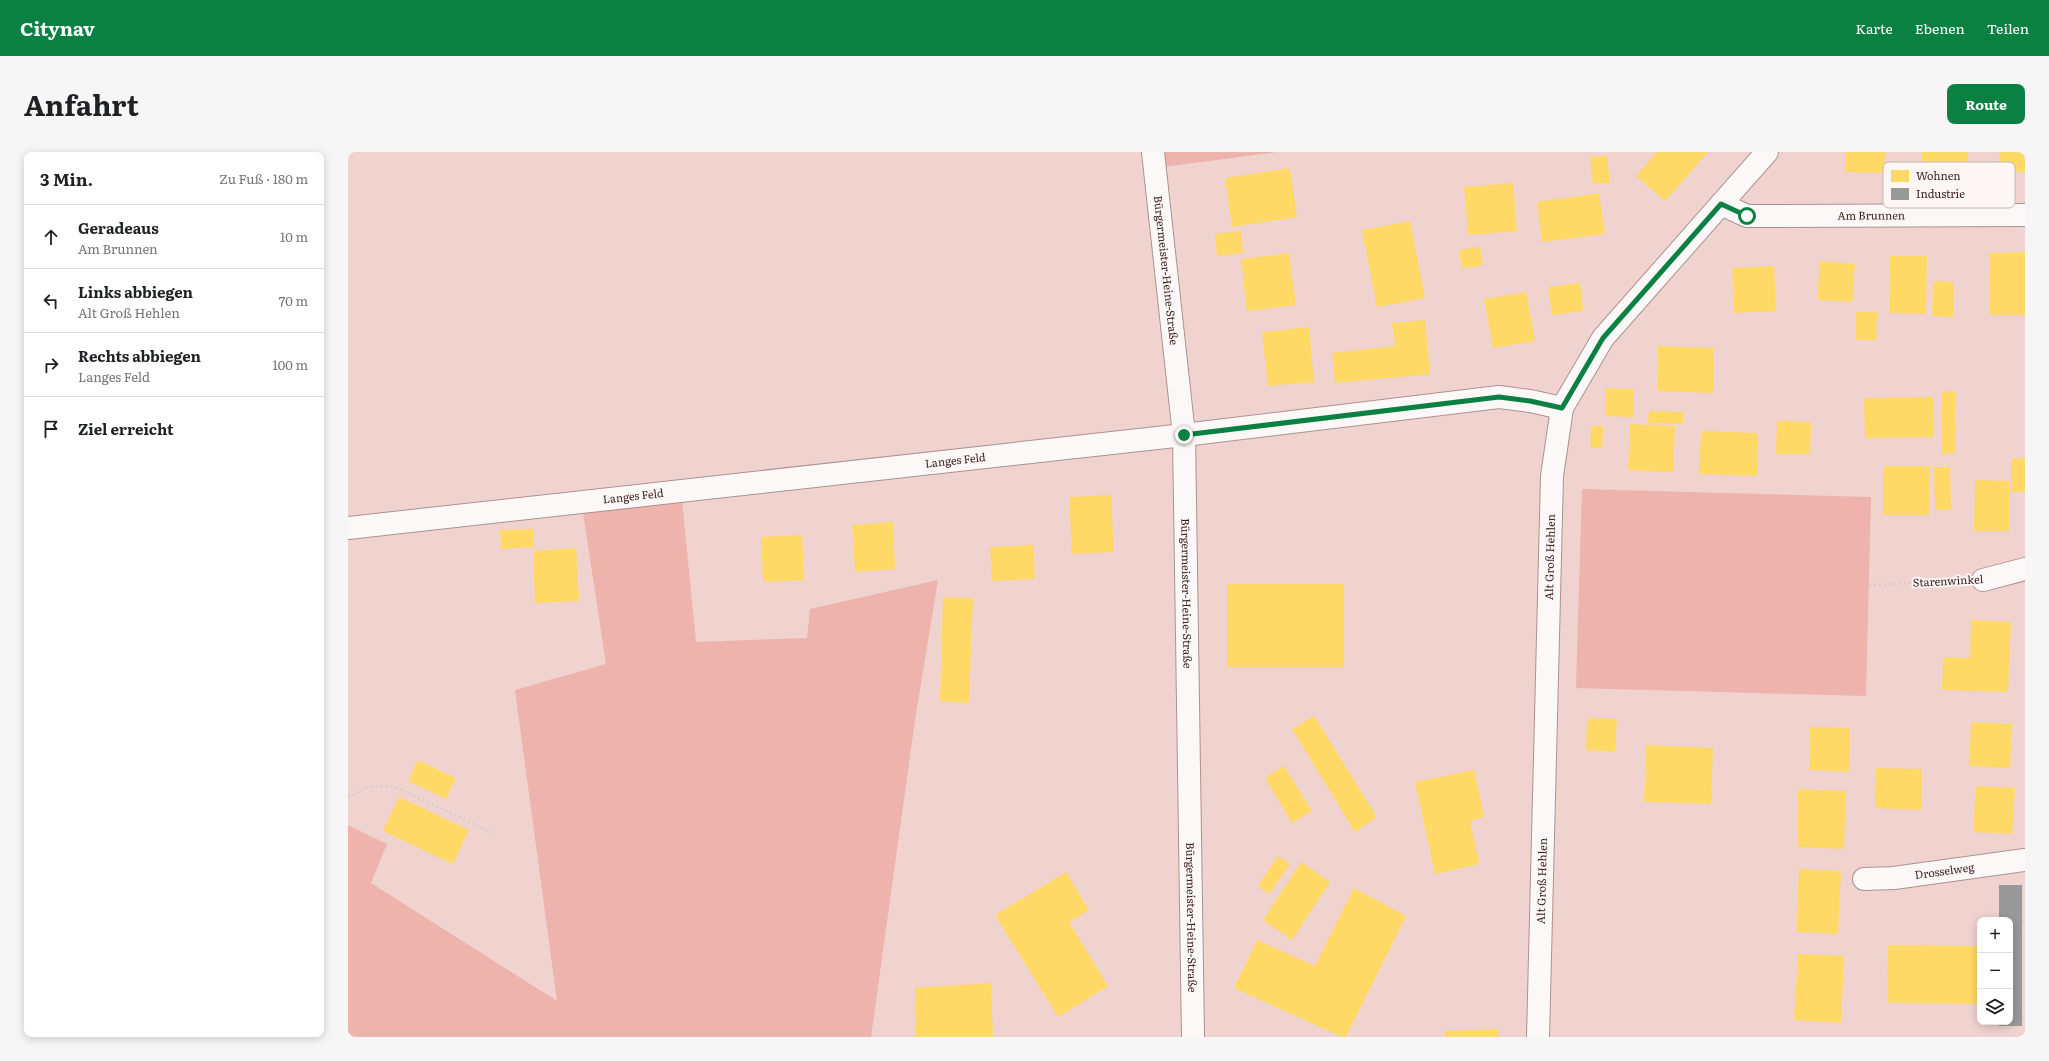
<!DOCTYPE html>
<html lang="de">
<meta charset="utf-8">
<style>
body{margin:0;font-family:Literata,serif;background:#f6f6f6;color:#202124}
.controls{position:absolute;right:12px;bottom:12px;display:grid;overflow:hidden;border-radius:8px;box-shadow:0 2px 10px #0003}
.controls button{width:36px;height:36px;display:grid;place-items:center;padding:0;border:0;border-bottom:1px solid #e0e0e0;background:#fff;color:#202124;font:20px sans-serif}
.stop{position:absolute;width:12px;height:12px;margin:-9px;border:3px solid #0b8043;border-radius:50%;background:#fff}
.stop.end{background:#0b8043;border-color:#fff;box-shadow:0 1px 4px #0008}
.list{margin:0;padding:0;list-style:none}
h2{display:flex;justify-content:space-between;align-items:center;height:52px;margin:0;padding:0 16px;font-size:17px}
h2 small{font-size:13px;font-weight:400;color:#757577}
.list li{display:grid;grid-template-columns:26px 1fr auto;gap:12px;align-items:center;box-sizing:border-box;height:64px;padding:0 16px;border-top:1px solid #e0e0e0}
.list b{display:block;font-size:15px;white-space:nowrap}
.list p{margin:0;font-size:13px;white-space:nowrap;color:#757577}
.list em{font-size:13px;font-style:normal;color:#757577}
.icon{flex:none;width:22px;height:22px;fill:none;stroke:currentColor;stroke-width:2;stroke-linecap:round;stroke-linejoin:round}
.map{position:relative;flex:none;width:1677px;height:885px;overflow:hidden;border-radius:8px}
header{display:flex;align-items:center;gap:24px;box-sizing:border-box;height:56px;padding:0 20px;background:#0b8043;color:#fff}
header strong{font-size:19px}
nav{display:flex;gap:22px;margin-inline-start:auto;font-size:14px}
.intro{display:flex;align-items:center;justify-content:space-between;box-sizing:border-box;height:96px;padding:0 24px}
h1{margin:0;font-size:28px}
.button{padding:10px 18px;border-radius:8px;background:#0b8043;color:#fff;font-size:14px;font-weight:700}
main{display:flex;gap:24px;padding:0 24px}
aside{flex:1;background:#fff;border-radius:8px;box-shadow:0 2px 10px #0003}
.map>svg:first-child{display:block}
.green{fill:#edb3ac}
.homes{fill:#ffd966}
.industry{fill:#999}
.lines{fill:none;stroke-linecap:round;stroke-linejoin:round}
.street-casing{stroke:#ac9390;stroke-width:24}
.path{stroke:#d5cccb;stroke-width:2.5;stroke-dasharray:2 3;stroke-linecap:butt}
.street{stroke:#fdf8f8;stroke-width:22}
.route{stroke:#0b8043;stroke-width:5}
.labels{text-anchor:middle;stroke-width:4;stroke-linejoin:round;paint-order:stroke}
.street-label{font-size:11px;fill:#3c2320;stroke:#fdf6f5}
.key{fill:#fdf6f5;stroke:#c3b7b5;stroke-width:1}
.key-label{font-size:11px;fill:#3c2320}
</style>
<header>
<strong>Citynav</strong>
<nav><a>Karte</a><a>Ebenen</a><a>Teilen</a></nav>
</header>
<div class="intro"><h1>Anfahrt</h1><a class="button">Route</a></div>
<main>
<aside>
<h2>3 Min.<small>Zu Fuß · 180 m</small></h2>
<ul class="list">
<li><svg class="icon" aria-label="ahead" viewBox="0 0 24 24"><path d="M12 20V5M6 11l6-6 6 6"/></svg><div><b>Geradeaus</b><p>Am Brunnen</p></div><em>10 m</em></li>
<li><svg class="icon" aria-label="left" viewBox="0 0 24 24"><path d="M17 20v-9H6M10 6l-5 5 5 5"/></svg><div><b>Links abbiegen</b><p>Alt Groß Hehlen</p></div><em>70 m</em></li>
<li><svg class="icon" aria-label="right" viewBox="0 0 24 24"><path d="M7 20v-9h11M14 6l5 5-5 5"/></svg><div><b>Rechts abbiegen</b><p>Langes Feld</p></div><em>100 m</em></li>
<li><svg class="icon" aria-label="arrive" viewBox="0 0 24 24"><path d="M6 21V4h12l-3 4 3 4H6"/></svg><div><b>Ziel erreicht</b></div></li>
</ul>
</aside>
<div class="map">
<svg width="1677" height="885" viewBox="0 0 1677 885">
<rect width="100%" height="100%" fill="#f0d2ce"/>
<!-- green -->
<g class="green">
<polygon points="805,0 929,0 807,16"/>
<polygon points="1234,337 1523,345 1518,544 1228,536"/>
<polygon points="334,348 348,490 459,486 462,457 590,428 567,568 523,885 0,885 0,673 39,692 23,731 209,849 167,538 258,512 235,360"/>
</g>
<!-- homes -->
<g class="homes">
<polygon points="1309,0 1360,0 1317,49 1288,24"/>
<polygon points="1497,0 1537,0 1536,21 1497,20"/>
<polygon points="1574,0 1620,0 1620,22 1574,21"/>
<polygon points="1652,0 1677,0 1677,20 1651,19"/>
<polygon points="1259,4 1262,31 1245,32 1242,5"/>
<polygon points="942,16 949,65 884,75 877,26"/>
<polygon points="1165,31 1169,79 1120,83 1116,35"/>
<polygon points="1251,41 1257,82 1194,90 1189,50"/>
<polygon points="1062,69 1077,146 1029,155 1014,78"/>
<polygon points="893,79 895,101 869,104 867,82"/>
<polygon points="1132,95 1135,113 1114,117 1111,98"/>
<polygon points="1677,100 1677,163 1642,163 1641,101"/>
<polygon points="941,101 948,153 899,159 893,107"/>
<polygon points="1542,104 1579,104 1578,162 1541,161"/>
<polygon points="1472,109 1507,112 1504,150 1469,148"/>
<polygon points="1426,114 1428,159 1386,161 1384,116"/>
<polygon points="1585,129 1606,130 1605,165 1584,164"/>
<polygon points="1232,131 1235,159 1204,163 1200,135"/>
<polygon points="1178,140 1187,189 1145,196 1136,147"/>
<polygon points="1508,160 1529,160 1528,188 1508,188"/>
<polygon points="1077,168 1082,222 987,231 984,201 1047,194 1044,171"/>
<polygon points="961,175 966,230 920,234 914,180"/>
<polygon points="1310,194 1366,196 1365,241 1309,239"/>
<polygon points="1257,236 1286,237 1286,265 1257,264"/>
<polygon points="1607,239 1608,301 1594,302 1593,240"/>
<polygon points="1585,245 1586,285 1517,286 1516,246"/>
<polygon points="1301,259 1336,260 1335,272 1300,271"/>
<polygon points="1429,269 1463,270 1462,302 1428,302"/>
<polygon points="1282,272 1327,274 1325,320 1280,318"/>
<polygon points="1243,274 1255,274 1254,296 1242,295"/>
<polygon points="1353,279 1410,281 1409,324 1351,322"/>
<polygon points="1663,306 1677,307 1677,340 1663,340"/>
<rect x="1535" y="314" width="46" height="49"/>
<polygon points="1586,315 1602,315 1603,357 1587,358"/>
<polygon points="1627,328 1661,329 1661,379 1626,379"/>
<polygon points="763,343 766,400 724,402 721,345"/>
<polygon points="545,370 547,417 507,420 504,373"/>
<polygon points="185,377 186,395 153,397 152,378"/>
<polygon points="454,383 456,428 415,430 413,385"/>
<polygon points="685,393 687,427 644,429 642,395"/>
<polygon points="228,396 231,449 187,451 185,399"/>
<rect x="879" y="432" width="117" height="83"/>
<polygon points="595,445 625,446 621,551 592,549"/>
<polygon points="1623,468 1663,470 1660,540 1594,538 1595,505 1622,506"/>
<polygon points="966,564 1029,665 1007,680 944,577"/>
<polygon points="1239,566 1269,567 1267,600 1238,598"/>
<polygon points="1623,570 1664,572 1662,616 1621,614"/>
<polygon points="1462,575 1502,576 1501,620 1461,618"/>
<polygon points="1298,593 1365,596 1363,652 1296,650"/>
<polygon points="70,608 108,626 98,647 60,629"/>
<polygon points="936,614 964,659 944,671 917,626"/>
<polygon points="1528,616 1574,617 1573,658 1527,656"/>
<polygon points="1126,618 1136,665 1122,669 1131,712 1087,722 1067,630"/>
<polygon points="1628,634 1667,636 1664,682 1625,680"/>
<polygon points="1450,637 1498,639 1496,697 1449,695"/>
<polygon points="51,645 121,678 105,712 35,679"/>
<polygon points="930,704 942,712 921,742 910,734"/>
<polygon points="953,710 982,730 944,788 915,768"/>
<polygon points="1451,717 1493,719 1490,782 1448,780"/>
<polygon points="718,720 741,758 721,770 760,834 710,865 647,763"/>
<polygon points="1006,736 1058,764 998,885 994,885 886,836 909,788 967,814"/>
<polygon points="1540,793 1632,794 1631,852 1539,851"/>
<polygon points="1450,802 1496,804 1493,871 1446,868"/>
<polygon points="643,831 645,885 568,885 567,836"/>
<polygon points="1150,877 1150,885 1097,885 1097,879"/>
</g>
<!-- industry -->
<polygon class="industry" points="1651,733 1674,733 1674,874 1651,874 1651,870 1662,870 1662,768 1651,768"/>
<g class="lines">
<defs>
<g id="street">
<path id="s1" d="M805 0 836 283 845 885"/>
<path id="s2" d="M1373 52 1399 64 1677 63"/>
<path id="s3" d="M0 376 836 283 1151 245 1182 249 1214 256"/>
<polyline points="1635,428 1677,417"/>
<path id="s4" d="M1516 727 1546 726 1677 708"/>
<path id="s5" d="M1190 885 1204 324 1214 256 1255 186 1419 0"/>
</g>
</defs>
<!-- street casing -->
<use href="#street" class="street-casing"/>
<!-- path -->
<g class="path">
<polyline points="1521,433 1610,429"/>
<polyline points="0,645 20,635 45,634 147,682"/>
</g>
<!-- street -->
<use href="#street" class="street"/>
</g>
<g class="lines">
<!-- route -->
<polyline class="route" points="836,283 1151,245 1182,249 1214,256 1255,186 1373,52 1399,64"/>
</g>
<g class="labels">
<!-- street labels -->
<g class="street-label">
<text dy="4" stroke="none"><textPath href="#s2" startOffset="153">Am Brunnen</textPath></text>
<text dy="4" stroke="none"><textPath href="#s1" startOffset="119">Bürgermeister-Heine-Straße</textPath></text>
<text dy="4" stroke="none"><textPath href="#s3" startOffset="611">Langes Feld</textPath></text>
<text dy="4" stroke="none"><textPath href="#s3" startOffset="287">Langes Feld</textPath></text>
<text dy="4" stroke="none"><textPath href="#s5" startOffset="480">Alt Groß Hehlen</textPath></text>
<text transform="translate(1600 429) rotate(-3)" y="4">Starenwinkel</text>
<text dy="4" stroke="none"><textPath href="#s1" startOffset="443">Bürgermeister-Heine-Straße</textPath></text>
<text dy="4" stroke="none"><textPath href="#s4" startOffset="81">Drosselweg</textPath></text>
<text dy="4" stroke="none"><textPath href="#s5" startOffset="156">Alt Groß Hehlen</textPath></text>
<text dy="4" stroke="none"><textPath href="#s1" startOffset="767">Bürgermeister-Heine-Straße</textPath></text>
</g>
</g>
<!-- legend -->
<rect x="1535" y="10" width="132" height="46" rx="6" class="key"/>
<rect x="1543" y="18" width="18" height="12" fill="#ffd966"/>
<rect x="1543" y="36" width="18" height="12" fill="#999"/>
<g class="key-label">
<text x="1568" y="28">Wohnen</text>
<text x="1568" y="46">Industrie</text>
</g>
</svg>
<div class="controls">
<button>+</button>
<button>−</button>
<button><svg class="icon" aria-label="layers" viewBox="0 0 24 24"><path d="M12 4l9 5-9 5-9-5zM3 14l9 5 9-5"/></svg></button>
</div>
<div class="stop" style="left:1399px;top:64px"></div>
<div class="stop end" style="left:836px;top:283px"></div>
</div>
</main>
